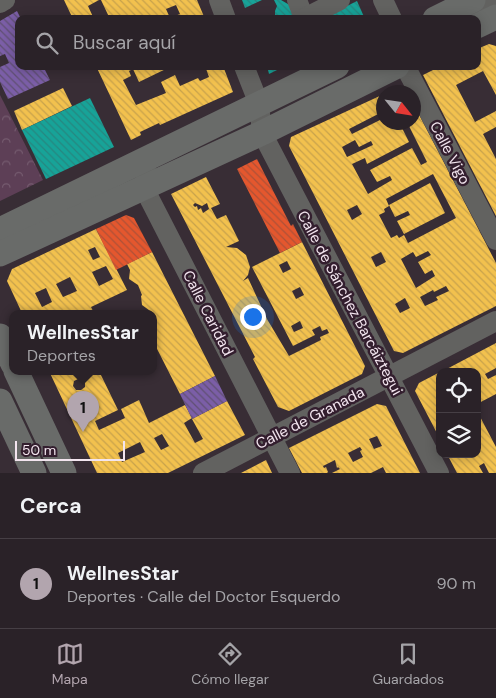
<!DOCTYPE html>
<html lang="es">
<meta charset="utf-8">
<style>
body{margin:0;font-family:"DM Sans",sans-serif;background:#362f34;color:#f1f3f6}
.controls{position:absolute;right:15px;bottom:15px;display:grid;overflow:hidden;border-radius:10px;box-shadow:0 2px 12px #0003}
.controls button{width:45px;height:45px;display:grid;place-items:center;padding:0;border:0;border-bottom:1px solid #463f45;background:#2a2228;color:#f1f3f6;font:25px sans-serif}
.compass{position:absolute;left:376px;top:85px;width:45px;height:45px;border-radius:50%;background:#2a2228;box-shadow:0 2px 12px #0003;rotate:120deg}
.scale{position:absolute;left:15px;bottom:12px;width:110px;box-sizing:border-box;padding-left:5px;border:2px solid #f3e5ef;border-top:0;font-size:14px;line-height:18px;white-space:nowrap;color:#f3e5ef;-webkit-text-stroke:4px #331e2e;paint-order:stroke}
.you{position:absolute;left:252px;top:316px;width:18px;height:18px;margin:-12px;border:4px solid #fff;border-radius:50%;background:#1a73e8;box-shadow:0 0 0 8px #1a73e833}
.badge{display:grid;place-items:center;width:32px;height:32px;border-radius:50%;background:#b2a5ae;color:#111;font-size:16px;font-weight:700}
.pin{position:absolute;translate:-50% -41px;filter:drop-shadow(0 1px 2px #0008)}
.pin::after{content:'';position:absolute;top:26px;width:18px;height:15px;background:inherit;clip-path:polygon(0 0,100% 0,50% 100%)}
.popup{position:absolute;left:9px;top:310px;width:148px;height:65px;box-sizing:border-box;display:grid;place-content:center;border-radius:10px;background:#2a2228;filter:drop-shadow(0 1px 4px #0005);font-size:16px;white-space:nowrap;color:#a5a4a8}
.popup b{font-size:19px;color:#f1f3f6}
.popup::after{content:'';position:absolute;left:50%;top:100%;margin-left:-10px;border:10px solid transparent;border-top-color:#2a2228}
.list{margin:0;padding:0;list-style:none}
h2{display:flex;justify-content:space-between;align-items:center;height:65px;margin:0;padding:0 20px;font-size:21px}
h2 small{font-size:16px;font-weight:400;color:#a5a4a8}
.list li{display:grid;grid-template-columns:32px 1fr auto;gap:15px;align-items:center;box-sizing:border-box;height:90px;padding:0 20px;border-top:1px solid #463f45}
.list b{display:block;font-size:19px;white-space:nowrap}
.list p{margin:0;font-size:16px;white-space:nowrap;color:#a5a4a8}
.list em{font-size:16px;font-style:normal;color:#a5a4a8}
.icon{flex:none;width:28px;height:28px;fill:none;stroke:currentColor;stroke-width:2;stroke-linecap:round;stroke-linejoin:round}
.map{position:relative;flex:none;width:496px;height:473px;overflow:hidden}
.search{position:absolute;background:#2a2228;box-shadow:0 2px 12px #0003;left:15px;right:15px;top:15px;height:55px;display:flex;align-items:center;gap:12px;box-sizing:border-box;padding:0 18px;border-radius:10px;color:#a5a4a8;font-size:19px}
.sheet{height:155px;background:#2a2228}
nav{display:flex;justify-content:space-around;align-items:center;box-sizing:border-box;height:70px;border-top:1px solid #463f45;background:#2a2228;font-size:14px;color:#a5a4a8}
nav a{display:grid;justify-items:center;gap:2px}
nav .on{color:#b2a5ae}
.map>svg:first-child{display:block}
.park{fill:url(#park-crowns)}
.homes{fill:url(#homes-back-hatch);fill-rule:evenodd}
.shops{fill:url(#shops-back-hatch)}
.offices{fill:url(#offices-back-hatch)}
.public{fill:url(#public-back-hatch)}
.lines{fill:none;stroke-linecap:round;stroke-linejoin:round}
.minor{stroke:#626260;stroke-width:20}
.major{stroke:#696b69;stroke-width:25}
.labels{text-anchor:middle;stroke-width:5;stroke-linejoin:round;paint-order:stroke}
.street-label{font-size:15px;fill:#f3e5ef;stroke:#331e2e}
</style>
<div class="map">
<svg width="496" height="473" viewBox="0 0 496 473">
<defs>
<pattern id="park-crowns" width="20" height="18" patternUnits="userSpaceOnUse" patternTransform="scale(1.25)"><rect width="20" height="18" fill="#5d3f56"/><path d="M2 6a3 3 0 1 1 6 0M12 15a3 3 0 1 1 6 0" fill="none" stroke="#755b6f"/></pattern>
<pattern id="homes-back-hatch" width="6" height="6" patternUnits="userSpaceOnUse" patternTransform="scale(1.25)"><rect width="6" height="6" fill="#f2c14e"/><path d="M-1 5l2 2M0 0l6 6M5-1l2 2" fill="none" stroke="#c8a24c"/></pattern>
<pattern id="shops-back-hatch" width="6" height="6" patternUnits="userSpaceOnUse" patternTransform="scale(1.25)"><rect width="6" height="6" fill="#e4572e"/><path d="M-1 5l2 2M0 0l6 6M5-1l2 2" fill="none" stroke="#ae5137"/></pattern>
<pattern id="offices-back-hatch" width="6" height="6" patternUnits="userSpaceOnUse" patternTransform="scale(1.25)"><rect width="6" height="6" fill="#7b5ea7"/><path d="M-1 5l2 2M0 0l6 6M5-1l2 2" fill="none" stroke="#605073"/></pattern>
<pattern id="public-back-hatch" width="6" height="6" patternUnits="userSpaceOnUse" patternTransform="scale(1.25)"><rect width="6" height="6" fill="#17a398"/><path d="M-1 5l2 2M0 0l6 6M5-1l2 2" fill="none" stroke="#268780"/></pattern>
</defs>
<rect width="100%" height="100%" fill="#382d35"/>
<!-- park -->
<polygon class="park" points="0,95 43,180 0,201"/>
<!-- homes -->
<g class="homes">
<polygon points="64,0 99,0 88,6 94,19 73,19"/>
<path d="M101 0H197L205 19H110ZM176 5 180 14 170 18 166 9Z"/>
<polygon points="489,44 496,46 496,95 483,71 456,85 475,122 496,111 496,127 483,134 496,159 496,216 423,75 441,66 477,66 477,49"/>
<polygon points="96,66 172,66 139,82 133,69 129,71 131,76 123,80 136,105 166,93 161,82 175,75 180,86 198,78 200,81 209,77 205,66 223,66 233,92 160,125 159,123 140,132 141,135 131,140"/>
<polygon points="398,87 406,89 407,92 386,92"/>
<polygon points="63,88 72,106 22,130 14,111"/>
<path d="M384 94V111L349 129 352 134 384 118V122H406L401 126 409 142 367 164 365 158 352 164 368 194 392 180 390 176 377 182 370 170 412 148 421 165 427 162 407 122H414V105L496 263V306L403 353 394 351 289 146 291 137ZM355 140 359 147 371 141 373 145 347 157 342 147ZM433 174 456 218 408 243 404 235 399 238 397 235 391 238 379 215 385 212 384 209 389 206 386 199ZM357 205 362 214 352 220 347 210ZM428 251 431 255 418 262 425 274 432 270 435 276 416 288 401 259 413 252 416 257ZM381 252 386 262 376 267 371 257ZM446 286 449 291 436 297 438 300 425 306 420 297 433 290 434 292ZM405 298 410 308 400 313 395 304Z"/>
<path d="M206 177 220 204 211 208 217 219 226 215 239 241 226 247 237 248 246 255 250 267 248 275 243 281 248 278 267 319 289 356 321 340 320 337 329 333 327 329 322 331 320 326 312 330 315 335 293 346 252 267 302 242 365 366 362 374 289 411 278 407 253 359 255 357 171 194ZM195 203 202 206 207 203 209 209 203 213 201 208 198 210 197 206 195 207 193 205ZM287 261 291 269 283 273 279 265ZM300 287 304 295 296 299 292 291ZM300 321 303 328 294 332 291 326Z"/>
<polygon points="430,183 445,213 404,234 397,221 410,215 408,211 395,217 389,205"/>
<path d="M96 229 127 290 91 307 94 313H80L79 311 73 313H22L7 281 12 269ZM95 247 100 257 93 260 88 250ZM106 266 113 279 99 286 92 272ZM70 277 77 291 63 297 56 284ZM46 288 52 302 42 307 35 293Z"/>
<polygon points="152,252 215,376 180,394 153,341 153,313 142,305 141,296 142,295 138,285 129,279 130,270 127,264"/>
<polygon points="496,343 496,368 485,374 488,379 496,375 496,394 477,404 477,372 441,372"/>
<path d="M49 371H99L118 410 95 421 99 430 125 418 121 409 139 400 149 423 185 405 192 418 184 423 195 443 203 439 192 419 227 401 245 435 168 473H97ZM78 379H82L85 383V387L81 390H76L73 386 74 381ZM91 401 95 404 96 408 94 412 90 414 85 411 84 407 86 403ZM162 434 169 446 161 450 154 438ZM140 442 145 452 122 462 118 453Z"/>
<polygon points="440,372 440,397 437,399 440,404 440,439 415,391 419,383"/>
<path d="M377 404 386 406 420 473H386L383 467 371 473H332L340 469 338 467 337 468 335 460 323 466 324 468 326 467 328 472 327 473H302L289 448ZM377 436 382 446 374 449 369 439ZM360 447 362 450 360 451 363 457 353 462 348 453Z"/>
<polygon points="477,411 496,447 496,473 489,473 484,463 479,466 483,473 457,473 447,454 477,454"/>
<polygon points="266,460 272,473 241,473"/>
</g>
<!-- shops -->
<g class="shops">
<polygon points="257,159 291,226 293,224 302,242 280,253 237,169"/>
<polygon points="126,215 134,218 152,252 116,270 96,229"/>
</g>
<!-- offices -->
<g class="offices">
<polygon points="17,11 21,19 19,19 19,66 53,66 45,70 50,80 8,99 0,82 0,67 9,63 5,54 0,56 0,21"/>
<polygon points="215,376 227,401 192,419 180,394"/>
</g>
<!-- public -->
<g class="public">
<polygon points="242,0 262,0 245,8"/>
<polygon points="274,0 281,0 293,7 295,19 275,19 275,11 277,6"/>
<polygon points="357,1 365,19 321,19"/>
<polygon points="267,66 285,66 269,74"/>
<polygon points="90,98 114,147 46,179 22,130"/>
</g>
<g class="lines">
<!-- minor -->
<g class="minor">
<polyline points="219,0 226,19"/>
<polyline points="297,0 304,18"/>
<polyline points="383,0 392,19"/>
<polyline points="0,3 5,0"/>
<polyline points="303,19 340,0"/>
<polyline points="477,19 496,2"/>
<polyline points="244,66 259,104 262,133 439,473"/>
<polyline points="405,66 496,240"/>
<polyline points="147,173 144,188 290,473"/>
<polyline points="203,473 496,321"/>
</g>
<!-- major -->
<g class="major">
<polyline points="435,19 473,0"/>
<polyline points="477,26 496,17"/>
<polyline points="0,230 337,66"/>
<polyline points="0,254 262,133 397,66"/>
<polyline points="0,336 13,364"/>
<polyline points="16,371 64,473"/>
<polyline points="0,401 34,473"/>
</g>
</g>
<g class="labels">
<!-- street labels -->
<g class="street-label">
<text transform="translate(450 153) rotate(62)" y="5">Calle Vigo</text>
<text transform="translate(350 303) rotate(62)" y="5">Calle de Sánchez Barcáiztegui</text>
<text transform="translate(208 313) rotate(63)" y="5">Calle Caridad</text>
<text transform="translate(310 418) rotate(-27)" y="5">Calle de Granada</text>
</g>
</g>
</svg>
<div class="controls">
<button><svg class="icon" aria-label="locate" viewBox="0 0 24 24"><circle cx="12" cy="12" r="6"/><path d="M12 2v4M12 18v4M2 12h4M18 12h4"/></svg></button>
<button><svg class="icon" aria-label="layers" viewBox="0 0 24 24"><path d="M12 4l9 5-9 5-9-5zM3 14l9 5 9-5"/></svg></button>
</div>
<svg class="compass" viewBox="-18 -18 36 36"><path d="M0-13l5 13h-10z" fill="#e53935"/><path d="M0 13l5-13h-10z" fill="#a5a4a8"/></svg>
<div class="scale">50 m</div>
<div class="you"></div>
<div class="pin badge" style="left:83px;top:432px">1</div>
<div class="popup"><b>WellnesStar</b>Deportes</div>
<div class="search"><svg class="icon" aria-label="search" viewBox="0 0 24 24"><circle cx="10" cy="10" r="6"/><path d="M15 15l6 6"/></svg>Buscar aquí</div>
</div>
<section class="sheet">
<h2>Cerca<small></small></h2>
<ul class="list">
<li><span class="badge">1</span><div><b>WellnesStar</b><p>Deportes · Calle del Doctor Esquerdo</p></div><em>90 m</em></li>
</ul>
</section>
<nav>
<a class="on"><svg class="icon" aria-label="map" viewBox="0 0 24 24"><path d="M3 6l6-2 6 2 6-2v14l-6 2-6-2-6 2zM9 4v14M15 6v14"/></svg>Mapa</a>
<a><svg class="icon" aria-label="directions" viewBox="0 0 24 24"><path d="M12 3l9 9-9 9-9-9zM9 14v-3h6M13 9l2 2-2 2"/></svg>Cómo llegar</a>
<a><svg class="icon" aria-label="saved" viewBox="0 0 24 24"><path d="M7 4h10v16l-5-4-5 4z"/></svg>Guardados</a>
</nav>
